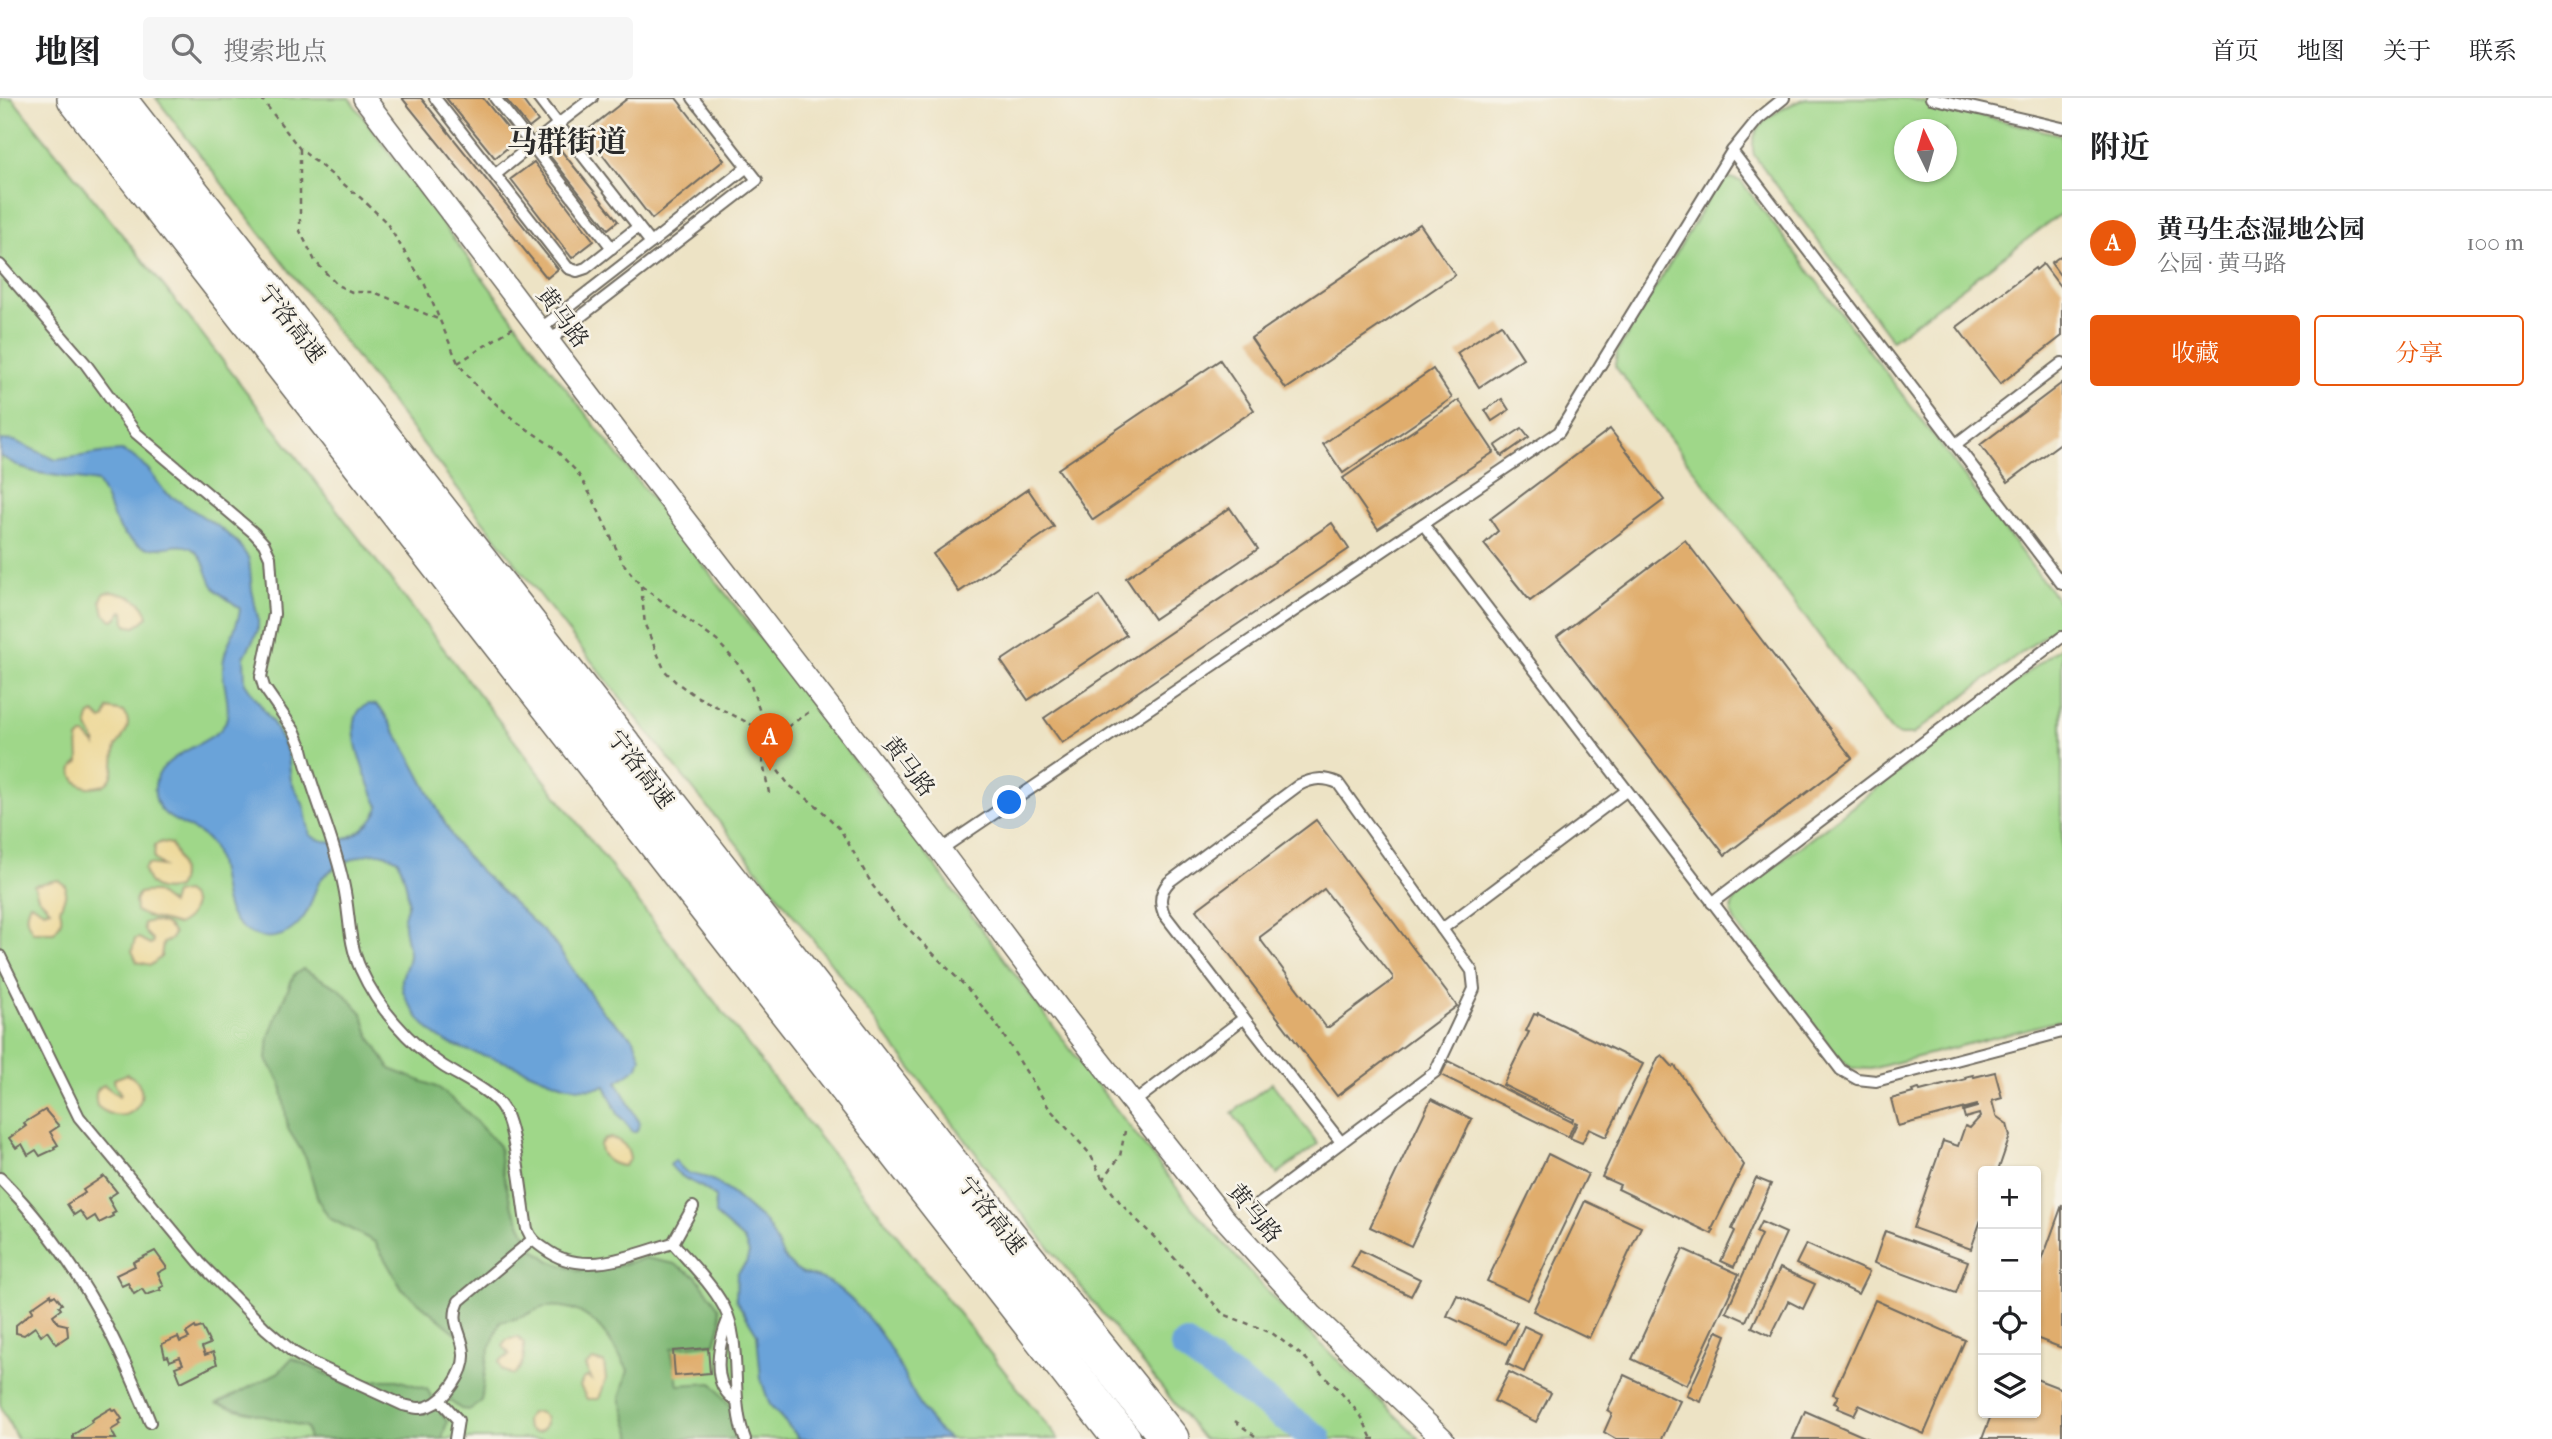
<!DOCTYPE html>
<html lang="zh">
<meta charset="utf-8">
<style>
body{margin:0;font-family:"IM FELL French Canon","Noto Serif SC",serif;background:#f6f6f6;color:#202124}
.controls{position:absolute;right:21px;bottom:21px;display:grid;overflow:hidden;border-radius:7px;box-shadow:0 2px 5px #0004}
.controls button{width:63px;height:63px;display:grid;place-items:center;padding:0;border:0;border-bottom:2px solid #e0e0e0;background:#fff;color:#202124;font:35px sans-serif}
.compass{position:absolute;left:1894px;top:21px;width:63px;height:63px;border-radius:50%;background:#fff;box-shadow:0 2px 5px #0004;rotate:355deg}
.you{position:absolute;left:1010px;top:705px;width:24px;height:24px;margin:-18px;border:5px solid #fff;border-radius:50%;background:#1a73e8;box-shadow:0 0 0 10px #1a73e833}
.badge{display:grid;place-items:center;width:46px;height:46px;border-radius:50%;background:#ea580c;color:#fff;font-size:23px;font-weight:700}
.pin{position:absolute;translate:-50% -58px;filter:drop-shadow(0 2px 4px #0008)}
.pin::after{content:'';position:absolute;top:37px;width:24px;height:21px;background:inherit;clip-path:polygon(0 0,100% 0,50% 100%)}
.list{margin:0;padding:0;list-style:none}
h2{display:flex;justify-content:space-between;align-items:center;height:91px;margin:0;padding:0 28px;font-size:30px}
h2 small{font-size:23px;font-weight:400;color:#757577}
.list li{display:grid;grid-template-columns:46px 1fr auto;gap:21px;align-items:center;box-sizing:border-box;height:105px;padding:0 28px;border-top:2px solid #e0e0e0}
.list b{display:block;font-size:26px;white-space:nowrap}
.list p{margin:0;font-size:23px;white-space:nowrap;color:#757577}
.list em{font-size:23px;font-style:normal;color:#757577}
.actions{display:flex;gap:14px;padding:21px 28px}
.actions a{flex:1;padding:16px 0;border:2px solid #ea580c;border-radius:7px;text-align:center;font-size:24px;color:#ea580c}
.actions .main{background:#ea580c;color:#fff}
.icon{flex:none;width:38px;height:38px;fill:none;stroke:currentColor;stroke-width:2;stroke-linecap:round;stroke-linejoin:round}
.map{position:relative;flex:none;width:2062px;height:1341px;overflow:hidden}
header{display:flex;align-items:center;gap:42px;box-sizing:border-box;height:98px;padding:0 35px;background:#fff;border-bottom:2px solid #e0e0e0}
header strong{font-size:33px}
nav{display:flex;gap:38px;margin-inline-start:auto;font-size:24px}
.search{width:490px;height:63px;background:#f6f6f6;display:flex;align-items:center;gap:18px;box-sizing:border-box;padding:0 24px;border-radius:7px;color:#757577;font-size:26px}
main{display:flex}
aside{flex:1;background:#fff}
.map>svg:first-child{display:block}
.green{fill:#9fd789;stroke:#65815a;stroke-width:2;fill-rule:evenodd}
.forest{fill:#7fb875;stroke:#557250;stroke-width:2}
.sand{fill:#eeda9e;stroke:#8c8264;stroke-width:2}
.water{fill:#6aa3d9;stroke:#4a6782;stroke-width:2}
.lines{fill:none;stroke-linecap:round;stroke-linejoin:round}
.river{stroke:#6aa3d9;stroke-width:30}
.building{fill:#e0ad6d;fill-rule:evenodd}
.service-casing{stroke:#6f6b61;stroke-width:14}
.minor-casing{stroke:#6f6b61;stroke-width:24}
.motorway-casing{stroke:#6f6b61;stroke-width:40}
.path{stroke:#6f6b61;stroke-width:2.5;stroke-dasharray:5 5;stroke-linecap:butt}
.service{stroke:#fff;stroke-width:10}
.minor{stroke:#fff;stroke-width:21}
.motorway{stroke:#fff;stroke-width:37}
.labels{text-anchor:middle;stroke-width:5;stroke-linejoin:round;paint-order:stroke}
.street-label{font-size:23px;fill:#2b2b2b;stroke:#f7f3e8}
.district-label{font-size:30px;font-weight:bold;fill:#2b2b2b;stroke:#f7f3e8}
</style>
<header>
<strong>地图</strong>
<div class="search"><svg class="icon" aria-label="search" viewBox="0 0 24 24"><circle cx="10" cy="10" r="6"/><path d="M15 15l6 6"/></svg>搜索地点</div>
<nav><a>首页</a><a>地图</a><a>关于</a><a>联系</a></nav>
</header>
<main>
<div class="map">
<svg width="2062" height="1341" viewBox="0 0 2062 1341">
<rect width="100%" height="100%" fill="#f7f3e8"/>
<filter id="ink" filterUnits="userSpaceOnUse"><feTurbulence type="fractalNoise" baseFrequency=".0143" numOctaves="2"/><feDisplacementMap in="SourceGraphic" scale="14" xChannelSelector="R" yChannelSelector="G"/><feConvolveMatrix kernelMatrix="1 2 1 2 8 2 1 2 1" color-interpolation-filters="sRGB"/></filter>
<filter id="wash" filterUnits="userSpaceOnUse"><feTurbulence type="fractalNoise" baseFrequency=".00686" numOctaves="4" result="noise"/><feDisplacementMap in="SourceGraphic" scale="28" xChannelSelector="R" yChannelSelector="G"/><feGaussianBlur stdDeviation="1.57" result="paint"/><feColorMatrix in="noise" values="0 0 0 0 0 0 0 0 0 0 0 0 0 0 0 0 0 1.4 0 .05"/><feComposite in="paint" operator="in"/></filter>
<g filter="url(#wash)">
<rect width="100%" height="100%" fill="#ede3c5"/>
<!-- green -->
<g class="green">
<polygon points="0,0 12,0 199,232 804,1020 1058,1341 17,1341 0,1307"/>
<polygon points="156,0 349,0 540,257 789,577 936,769 1082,967 1194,1112 1275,1202 1420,1341 1203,1341 1016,1108 818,848 577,545"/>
<path d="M1807 0H1907L2062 37V115L1892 242 1754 57C1746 25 1783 9 1807 0ZM1904 32H1946V74H1904Z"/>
<polygon points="1730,80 1741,83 2062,508 2062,523 2060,526 1912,637 1900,637 1890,631 1615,268 1617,254 1718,85"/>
<path d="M2062 548V922L1871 971 1851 970 1838 959 1736 826C1729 814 1731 803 1741 794Z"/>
<polygon points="1272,985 1318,1046 1277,1076 1232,1015"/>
</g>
<!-- forest -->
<g class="forest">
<path d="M303 871 340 891 362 915 370 939 390 971 439 990 467 1014 499 1048 501 1067 511 1106 532 1149 550 1163 578 1173 613 1169 646 1160 675 1166 696 1178 719 1210 721 1223 715 1245 671 1250 678 1287 712 1285 733 1312 741 1341H633L620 1300 628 1272C609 1241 590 1203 546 1209 538 1210 529 1216 521 1219 514 1222 507 1222 500 1224L487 1259 481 1304 469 1312 461 1311 450 1303 449 1298 466 1243 402 1191 375 1144 329 1120 318 1102 306 1060 288 1031 281 986 267 961 269 939 277 917 294 877Z"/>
<polygon points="292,1260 352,1288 380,1282 397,1282 427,1291 447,1324 442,1341 309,1341 306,1329 217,1306 279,1274"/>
</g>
<!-- sand -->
<g class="sand">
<path d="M112 494C128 497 145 501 148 519L135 529 128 528 125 524 124 514 122 513 118 519 113 522 104 516 101 502 104 495Z"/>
<path d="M108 611 124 614C133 627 125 636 117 647 110 657 124 692 88 689 74 688 66 671 79 664L78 641 82 637H86L96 648C95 635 82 631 90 617L94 615 102 622 105 620Z"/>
<path d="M162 744 171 746C178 759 186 777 177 790 159 795 148 790 144 771L148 766 163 768 154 761 155 747Z"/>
<path d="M58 782 66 788 65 798 60 811C63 821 61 826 54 834H33C26 823 24 817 30 805L44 813 50 811 38 799 34 787Z"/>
<path d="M146 794H155L171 806 174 796 185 794 190 798 194 806C191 817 188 822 177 827 164 822 147 821 136 813L135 802 139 795Z"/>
<path d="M152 823C163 825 168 826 174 836L170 842 163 845 161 859 151 867 137 864 132 853 135 841 139 840 150 846 152 845 153 842C147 836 142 834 144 825Z"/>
<path d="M127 976C160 992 131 1037 97 1008 95 999 94 991 104 987L119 998 121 996 115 987 114 981Z"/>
<path d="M611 1040C623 1043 628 1049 630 1061L624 1068C611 1067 600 1060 600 1046L605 1041Z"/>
<path d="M518 1239 524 1246C525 1258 523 1270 513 1277L502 1272 499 1263 510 1257 503 1248 506 1242Z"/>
<polygon points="593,1262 604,1265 606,1281 599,1301 587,1301 580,1288 583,1281 587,1279 592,1282 585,1268"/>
<circle cx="536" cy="1324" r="10"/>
</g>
<!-- water -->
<g class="water">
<path d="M0 342 15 343 56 362 107 354 122 353 131 357 148 371 165 394 219 429 238 445 249 461 252 492 258 520V533L244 559 245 585 273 625 288 655 291 683 304 708 310 737C336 754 369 734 379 709 370 688 344 635 359 613 361 610 365 608 368 606L376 607 382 612 409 657 456 746 474 767 552 842 603 914 634 941 641 960 638 969 617 984 640 1026 636 1034H633L618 1016 605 988C575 998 540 977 513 967 476 952 440 953 416 916 410 907 403 898 402 887 400 876 409 868 409 856 408 844 402 831 404 819 405 814 408 809 408 803 408 790 403 774 398 762 392 759 385 755 378 755 363 754 330 770 321 781 313 793 312 809 303 820 283 847 251 845 232 819 221 804 223 767 212 748 200 725 159 728 155 697 150 660 197 652 219 633 236 619 223 591 223 572 222 549 238 533 240 511 233 503 223 500 215 491 205 478 207 459 191 450 173 440 152 464 125 437 110 422 109 400 97 384L38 375 22 370 0 358Z"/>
<path d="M675 1062C691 1083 693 1073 712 1082 731 1092 747 1110 764 1123 776 1137 778 1157 793 1169 807 1180 814 1176 827 1183 849 1195 874 1225 887 1246 905 1274 921 1322 949 1341H800L770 1307 765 1293 761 1281 757 1236 736 1202 737 1176 746 1165 749 1155 744 1142 715 1117V1099C701 1084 685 1086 670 1067Z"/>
</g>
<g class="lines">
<!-- river -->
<polyline class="river" points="1185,1248 1317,1341"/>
</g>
<g id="blocks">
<!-- building -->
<g class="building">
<polygon points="402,0 421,0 558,171 547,180"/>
<polygon points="446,0 483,0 517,42 495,60"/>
<polygon points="505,0 521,0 538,23 529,30"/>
<polygon points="628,0 676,0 724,62 652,121 601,55 599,56 592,49 585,34"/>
<polygon points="555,45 618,123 608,131 546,53"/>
<polygon points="534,64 594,143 572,160 511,81"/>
<polygon points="1420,126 1455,177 1286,291 1251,240"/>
<polygon points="2062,157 2062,180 2051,165"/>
<polygon points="2043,166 2062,191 2062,238 2000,286 1957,229 2035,170 2036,172"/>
<polygon points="1501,226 1523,260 1479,289 1457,255"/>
<polygon points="1220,262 1254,312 1093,422 1058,371"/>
<polygon points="1433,271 1452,300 1343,375 1323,346"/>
<polygon points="2062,285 2062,344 2008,384 1980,347"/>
<polygon points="1502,301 1509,312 1492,323 1485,312"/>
<polygon points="1459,302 1494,354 1378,431 1343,380"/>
<polygon points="1522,330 1529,339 1502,358 1495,348"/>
<polygon points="1610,331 1664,402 1530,503 1484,446 1498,433 1490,421"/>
<polygon points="1028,391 1054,429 959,494 933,456"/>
<polygon points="1230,410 1258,451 1154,521 1126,480"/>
<polygon points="1332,425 1349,451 1062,645 1044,620"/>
<polygon points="1685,442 1852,660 1725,757 1557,539"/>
<polygon points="1099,498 1126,537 1028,602 1001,563"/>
<path d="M1316 722 1457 908 1337 998 1196 812ZM1324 791 1393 879V882L1329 929H1326L1260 841V839Z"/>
<polygon points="1538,915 1643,966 1606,1039 1589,1031 1582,1045 1570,1040 1577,1025 1575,1024 1568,1039 1441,977 1448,963 1572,1024 1573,1021 1503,987 1529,934 1526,933 1534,916 1537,917"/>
<polygon points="1662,957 1673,969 1675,968 1744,1067 1712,1131 1714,1132 1712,1136 1618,1091 1620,1087 1602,1079 1658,960"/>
<polygon points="1995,974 2002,1000 1992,1003 1996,1018 2007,1026 2010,1038 1998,1073 1983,1073 1983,1116 1971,1151 1913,1130 1943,1043 1958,1048 1965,1028 1970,1030 1980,1019 1979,1016 1965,1020 1963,1013 1977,1009 1977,1007 1898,1028 1891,1001 1913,995 1912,993 1919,991 1920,993 1966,981 1965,979 1973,977 1974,979"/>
<polygon points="1431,1001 1472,1021 1411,1148 1370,1129"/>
<polygon points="45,1012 59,1028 50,1034 58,1047 54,1049 55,1051 40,1058 36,1052 28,1057 22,1046 16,1050 9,1040 26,1028 24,1025"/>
<polygon points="1548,1056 1588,1076 1528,1202 1487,1183"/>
<polygon points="104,1078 117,1094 108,1100 116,1114 112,1116 113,1118 99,1125 95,1118 87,1123 80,1113 74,1117 67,1106 85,1095 83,1092"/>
<polygon points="1756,1080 1771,1086 1734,1169 1721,1163 1735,1133 1732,1131"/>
<polygon points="1585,1103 1641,1129 1589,1240 1533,1213"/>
<polygon points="2062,1107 2062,1250 2036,1240 2036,1179"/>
<polygon points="1761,1124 1786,1135 1746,1223 1726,1214 1761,1137 1756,1134"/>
<polygon points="1885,1133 1968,1163 1956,1195 1874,1165"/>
<polygon points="1806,1146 1869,1174 1858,1196 1796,1166"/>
<polygon points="1683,1151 1739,1176 1687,1287 1632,1261"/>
<polygon points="1360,1152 1420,1181 1411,1198 1351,1169"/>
<polygon points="155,1153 167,1170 158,1175 164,1188 160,1190 161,1192 146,1197 142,1191 134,1196 128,1185 122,1188 116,1177 135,1168 133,1164"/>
<polygon points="1780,1170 1815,1186 1803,1211 1788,1203 1771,1238 1752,1229"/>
<polygon points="51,1196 52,1199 55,1197 62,1206 59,1208 61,1211 53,1217 58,1225 67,1227 68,1238 56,1246 47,1233 41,1238 35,1229 24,1237 16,1235 16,1227 33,1213 31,1210"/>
<polygon points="1457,1197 1517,1225 1506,1246 1447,1218"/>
<polygon points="1875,1202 1965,1242 1924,1336 1859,1307 1854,1317 1837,1310 1839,1307 1834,1305 1838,1298 1833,1296"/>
<polygon points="1524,1228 1541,1236 1524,1274 1507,1266"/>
<polygon points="195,1229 196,1231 202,1229 210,1246 202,1249 205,1257 213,1254 217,1266 181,1284 175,1269 183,1266 180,1259 170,1263 168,1258 165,1259 162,1246 178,1239 180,1244 189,1240 186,1235"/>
<polygon points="1717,1233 1726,1237 1701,1304 1687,1298"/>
<polygon points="708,1250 710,1275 675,1278 673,1253"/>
<polygon points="1509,1274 1551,1295 1536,1324 1494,1303"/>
<polygon points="1624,1277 1680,1303 1662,1341 1616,1341 1604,1334 1612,1316 1607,1313"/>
<polygon points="2036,1281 2062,1291 2062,1341 1982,1341 1992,1315 2036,1315"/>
<polygon points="111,1310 113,1313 116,1312 122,1321 119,1323 121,1326 111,1332 116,1341 73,1341 73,1337 92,1324 91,1322"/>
<polygon points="1805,1313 1869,1341 1793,1341"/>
</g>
</g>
</g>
<g filter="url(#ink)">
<use href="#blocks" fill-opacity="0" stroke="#6f6b61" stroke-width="2"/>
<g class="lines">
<defs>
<g id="service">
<polyline points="435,0 568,170 577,173 586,170 638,129"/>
<polyline points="495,0 612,150"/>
<polyline points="1931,0 2062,30"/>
<polyline points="1732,53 2062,486"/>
<polyline points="496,76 558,26 538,0"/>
<polyline points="651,145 747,69"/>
<path d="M0 167 85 265 136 335 254 435 264 446 270 459 274 516 261 579 264 589 295 634 302 651C313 698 335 742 344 789 350 817 348 845 361 872 378 910 409 945 443 968 460 979 494 994 503 1011 516 1032 522 1104 527 1131 531 1141 536 1145 545 1151 583 1180 632 1157 673 1145L693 1109"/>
<polyline points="540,231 651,145 558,26 592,0"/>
<polyline points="549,243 757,82 693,0"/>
<polyline points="1956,346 2062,265"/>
<polyline points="1423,426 1841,972 1857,981 1876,983 2062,934"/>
<polyline points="940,752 1559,334 1732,53 1758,21 1784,0"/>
<polyline points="1712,805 2062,539"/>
<polyline points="1442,831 1626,693"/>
<path d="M0 858 79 1019 200 1165 266 1231 293 1254 312 1265 403 1307C412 1309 420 1312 429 1308 446 1302 465 1274 464 1256 463 1235 449 1225 459 1203L532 1142"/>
<path d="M1244 920 1164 816C1159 804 1160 794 1169 784L1299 687C1313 680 1324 679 1338 685L1472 873 1474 891 1435 974 1258 1107"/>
<polyline points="1133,1005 1244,920 1341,1044"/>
<path d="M0 1080C70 1151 114 1232 150 1324"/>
<path d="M673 1145C690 1165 711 1185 724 1209 743 1245 729 1301 745 1341"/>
<path d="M728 1222C720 1241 713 1274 725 1292 728 1297 733 1301 737 1304"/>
<polyline points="440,1302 458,1322 455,1341"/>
</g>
<polyline id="minor" points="364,0 624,343 940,752 1068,923 1222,1118 1313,1218 1443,1341"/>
<g id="motorway">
<polyline points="76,0 1122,1341"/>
<polyline points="116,0 934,1046 1170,1341"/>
</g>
</defs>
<!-- service casing -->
<use href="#service" class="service-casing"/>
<!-- minor casing -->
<use href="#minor" class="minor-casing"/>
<!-- motorway casing -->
<use href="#motorway" class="motorway-casing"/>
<!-- path -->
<g class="path">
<polyline points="261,0 300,51 362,101 386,124 425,187 458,265 477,289 514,322 552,348 577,374 593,401 623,465 641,488 717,543 737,565 750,585 760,614 764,645 773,666 789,687 817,708 840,731 873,788 897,819 967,890 995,924 1049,1010 1090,1056 1103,1082 1122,1107 1169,1154 1223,1216 1272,1235 1304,1259 1337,1290 1361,1318 1372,1341"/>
<polyline points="300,51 300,133 315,163 337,187 352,194 374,194 440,222"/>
<polyline points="458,265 514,229"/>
<polyline points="641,488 645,527 665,573 676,584 694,597 762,632"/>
<polyline points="769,695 762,660 764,645 809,614"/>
<polyline points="1103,1082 1120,1058 1126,1028"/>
<polyline points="1235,1323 1259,1341"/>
<polyline points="1370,1341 1379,1341"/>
</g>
<!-- service -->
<use href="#service" class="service"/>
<!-- minor -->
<use href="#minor" class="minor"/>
<!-- motorway -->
<use href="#motorway" class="motorway"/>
</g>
</g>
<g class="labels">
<!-- street labels -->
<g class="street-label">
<text transform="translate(563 219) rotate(53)" y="8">黄马路</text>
<text transform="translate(292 225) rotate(52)" y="8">宁洛高速</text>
<text transform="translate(909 668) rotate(52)" y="8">黄马路</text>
<text transform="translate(641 671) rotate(52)" y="8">宁洛高速</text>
<text transform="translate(1255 1115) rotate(50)" y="8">黄马路</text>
<text transform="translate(992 1117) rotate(51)" y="8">宁洛高速</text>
</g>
<!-- district labels -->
<g class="district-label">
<text x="567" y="54">马群街道</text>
</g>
</g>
</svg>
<div class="controls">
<button>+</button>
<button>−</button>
<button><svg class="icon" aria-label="locate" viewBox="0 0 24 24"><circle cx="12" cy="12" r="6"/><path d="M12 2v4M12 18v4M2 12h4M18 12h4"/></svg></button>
<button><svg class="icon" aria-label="layers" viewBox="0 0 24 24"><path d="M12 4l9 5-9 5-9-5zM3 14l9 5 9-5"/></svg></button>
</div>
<svg class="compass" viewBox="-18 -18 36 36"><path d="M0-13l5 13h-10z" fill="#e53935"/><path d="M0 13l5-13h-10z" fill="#757577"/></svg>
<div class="you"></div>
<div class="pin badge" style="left:770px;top:673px">A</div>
</div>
<aside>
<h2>附近<small></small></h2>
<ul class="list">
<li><span class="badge">A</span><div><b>黄马生态湿地公园</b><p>公园 · 黄马路</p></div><em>100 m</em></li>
</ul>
<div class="actions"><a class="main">收藏</a><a>分享</a></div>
</aside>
</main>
